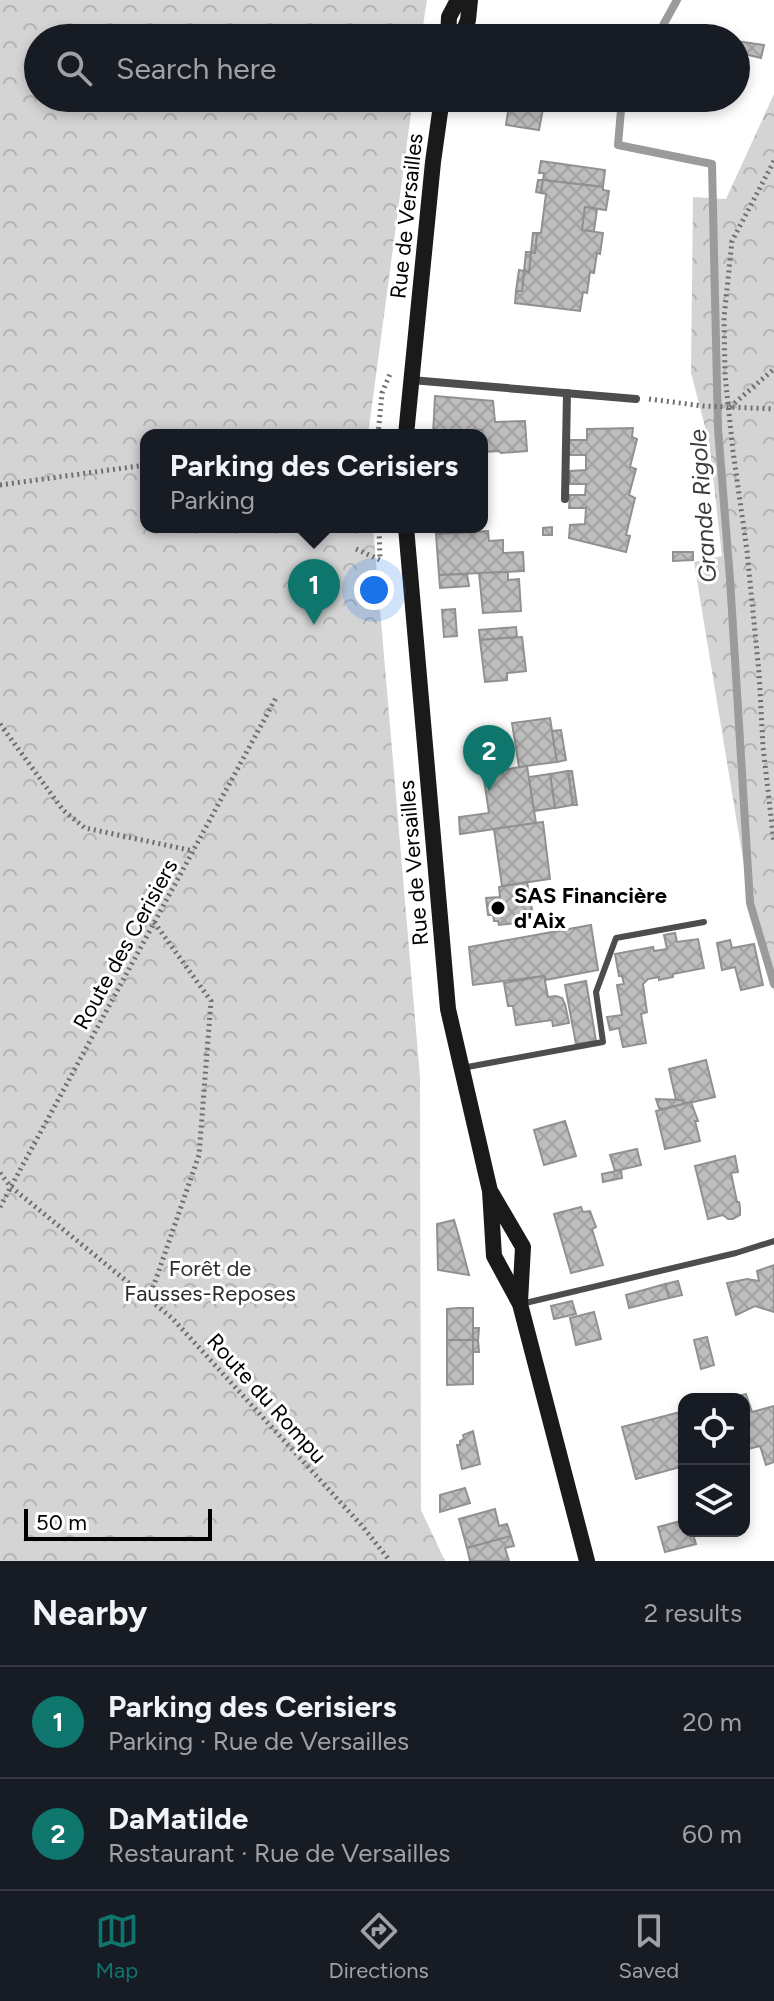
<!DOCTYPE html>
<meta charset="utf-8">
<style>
body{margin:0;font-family:Figtree,sans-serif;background:#242831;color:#f1f3f6}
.controls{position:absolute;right:24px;bottom:24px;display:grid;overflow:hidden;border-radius:16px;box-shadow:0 4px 12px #0003}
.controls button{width:72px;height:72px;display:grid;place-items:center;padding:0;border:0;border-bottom:2px solid #363941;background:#171b24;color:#f1f3f6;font:40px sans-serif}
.scale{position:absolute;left:24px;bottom:20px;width:188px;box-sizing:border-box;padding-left:8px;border:4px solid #000;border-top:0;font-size:22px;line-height:28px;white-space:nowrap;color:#000;-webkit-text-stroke:6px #fff;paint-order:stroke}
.you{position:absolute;left:374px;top:590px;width:28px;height:28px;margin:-20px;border:6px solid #fff;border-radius:50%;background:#1a73e8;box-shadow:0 0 0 12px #1a73e833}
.badge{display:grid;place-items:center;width:52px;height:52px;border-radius:50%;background:#0f766e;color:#fff;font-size:26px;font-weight:700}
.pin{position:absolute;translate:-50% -66px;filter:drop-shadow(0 2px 4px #0008)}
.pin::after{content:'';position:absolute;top:42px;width:28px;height:24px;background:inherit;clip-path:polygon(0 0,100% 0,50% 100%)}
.popup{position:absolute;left:140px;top:429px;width:348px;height:104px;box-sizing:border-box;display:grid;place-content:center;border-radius:16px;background:#171b24;filter:drop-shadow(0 2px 6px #0005);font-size:26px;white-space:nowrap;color:#9ea1a6}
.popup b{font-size:30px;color:#f1f3f6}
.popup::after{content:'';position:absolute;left:50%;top:100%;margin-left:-16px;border:16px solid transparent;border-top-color:#171b24}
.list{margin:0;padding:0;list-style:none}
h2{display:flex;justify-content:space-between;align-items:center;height:104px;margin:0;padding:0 32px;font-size:34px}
h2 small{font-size:26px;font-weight:400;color:#9ea1a6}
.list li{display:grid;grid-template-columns:52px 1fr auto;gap:24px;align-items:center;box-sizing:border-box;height:112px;padding:0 32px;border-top:2px solid #363941}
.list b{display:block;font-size:30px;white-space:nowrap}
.list p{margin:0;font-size:26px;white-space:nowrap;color:#9ea1a6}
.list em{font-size:26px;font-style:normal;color:#9ea1a6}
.icon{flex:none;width:44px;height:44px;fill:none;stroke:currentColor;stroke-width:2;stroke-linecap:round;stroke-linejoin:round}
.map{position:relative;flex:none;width:774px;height:1561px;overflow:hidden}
.search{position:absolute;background:#171b24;box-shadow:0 4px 12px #0003;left:24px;right:24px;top:24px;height:88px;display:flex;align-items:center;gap:20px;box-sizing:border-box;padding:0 28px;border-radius:44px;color:#9ea1a6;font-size:30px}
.sheet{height:328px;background:#171b24}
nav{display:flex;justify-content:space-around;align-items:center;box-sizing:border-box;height:112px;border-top:2px solid #363941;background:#171b24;font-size:22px;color:#9ea1a6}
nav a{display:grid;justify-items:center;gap:4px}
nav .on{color:#0f766e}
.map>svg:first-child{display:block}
.forest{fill:url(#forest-crowns)}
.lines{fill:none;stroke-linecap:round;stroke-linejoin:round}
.stream{stroke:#9b9b9b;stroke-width:8}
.building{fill:url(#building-cross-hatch);stroke:#919191;stroke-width:2}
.path{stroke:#6f6f6f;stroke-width:5;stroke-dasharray:2 4;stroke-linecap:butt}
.lane{stroke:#4d4d4d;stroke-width:6}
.street{stroke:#4d4d4d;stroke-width:8}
.secondary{stroke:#1a1a1a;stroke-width:16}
.poi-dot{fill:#000;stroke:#fff;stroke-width:3}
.labels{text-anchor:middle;stroke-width:6;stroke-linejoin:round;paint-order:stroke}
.street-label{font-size:22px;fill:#000;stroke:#fff}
.poi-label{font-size:22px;font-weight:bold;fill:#000;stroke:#fff;text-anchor:start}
.park-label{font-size:22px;fill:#2b2b2b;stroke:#fff}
.water-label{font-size:24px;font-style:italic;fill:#3c3c3c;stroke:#fff}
</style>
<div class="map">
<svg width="774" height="1561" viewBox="0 0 774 1561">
<defs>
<pattern id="forest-crowns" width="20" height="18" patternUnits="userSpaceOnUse" patternTransform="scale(2)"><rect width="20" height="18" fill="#d4d4d4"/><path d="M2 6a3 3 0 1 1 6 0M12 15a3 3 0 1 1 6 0" fill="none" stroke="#b4b4b4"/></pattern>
<pattern id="building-cross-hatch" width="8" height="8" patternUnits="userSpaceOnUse" patternTransform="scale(2)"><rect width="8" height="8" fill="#bdbdbd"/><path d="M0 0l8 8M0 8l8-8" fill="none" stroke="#a1a1a1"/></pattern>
</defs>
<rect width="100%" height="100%" fill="#fff"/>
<!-- forest -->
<g class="forest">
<polygon points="0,0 427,0 421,38 38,38 38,98 413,98 368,435 146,435 146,527 373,527 420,1077 421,1510 445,1561 0,1561"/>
<polygon points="774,94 774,992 751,908 694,562 722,556 709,442 691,373 693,197 726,199"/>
</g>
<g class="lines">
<!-- stream -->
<g class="stream">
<polyline points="656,38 677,0"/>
<polyline points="622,98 618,145 712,164 718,429 730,579 750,903 774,984"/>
</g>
</g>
<!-- building -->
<g class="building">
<polygon points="736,41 764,45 761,58 736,52"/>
<polygon points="510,98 545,98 539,130 506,125"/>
<polygon points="541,161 605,170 603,187 543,180 544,173 539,173"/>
<polygon points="538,180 543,180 541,193 536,192"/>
<polygon points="543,180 603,187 603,190 609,191 606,210 585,207 582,230 603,233 600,254 597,253 594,273 590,272 587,293 583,292 580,311 515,303 516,291 522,291 524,271 529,272 531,252 535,253 537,233 541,233 546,194 541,193"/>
<polygon points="585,207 597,209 594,231 582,230"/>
<polygon points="533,233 537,233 535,253 531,252"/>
<polygon points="526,252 531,252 529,272 524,271"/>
<polygon points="519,270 524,271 522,291 516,291"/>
<polygon points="435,396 493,401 495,422 525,421 527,451 501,453 499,451 484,452 482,430 478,430 478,435 433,435"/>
<polygon points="633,428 632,437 637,439 630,467 636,469 629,495 635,498 626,535 630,536 626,552 569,538 570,525 585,524 586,508 569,508 570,495 585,495 586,484 570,484 570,471 586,470 586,455 569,455 569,440 587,440 587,429"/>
<polygon points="552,527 552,535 543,535 543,528"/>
<polygon points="488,531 489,541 503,540 503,553 523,552 524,571 439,575 436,534"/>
<polygon points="673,552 693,552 693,560 673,561"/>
<polygon points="508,572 508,580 519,579 521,611 483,613 479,573"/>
<polygon points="467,574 469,586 440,588 439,575"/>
<polygon points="455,609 457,636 444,637 442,610"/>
<polygon points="516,627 517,637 480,640 479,630"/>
<polygon points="522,637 526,671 507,673 507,680 485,682 480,640"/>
<polygon points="550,718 557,762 519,767 512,723"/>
<polygon points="561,730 566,760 557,762 552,731"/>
<polygon points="527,766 536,823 460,834 459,817 489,813 483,773"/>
<polygon points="568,771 573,805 555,808 550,774"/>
<polygon points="568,771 572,771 577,805 573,805"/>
<polygon points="550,774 555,808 534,811 529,777"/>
<polygon points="543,822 550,879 502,886 494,829"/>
<polygon points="527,882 533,915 515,919 516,923 499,925 498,921 494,921 493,915 488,915 486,898 500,897 499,887"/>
<polygon points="591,925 598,970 545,980 544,976 473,985 469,947"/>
<polygon points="675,933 677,942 698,939 704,968 673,974 673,977 659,980 659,977 648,979 643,984 647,1012 641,1014 646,1043 623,1047 619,1028 610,1030 607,1017 622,1015 617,985 624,984 622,976 619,976 615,954 653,947 654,951 667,949 664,935"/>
<polygon points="730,940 732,948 754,944 763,985 741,990 735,967 722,970 717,943"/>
<polygon points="544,976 548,997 556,996 562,998 565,1004 569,1023 553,1026 552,1020 516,1025 513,1006 508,1006 504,983"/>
<polygon points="586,981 596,1041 576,1044 565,985"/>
<polygon points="706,1060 715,1097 684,1104 682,1100 676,1100 669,1069"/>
<polygon points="656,1099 682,1100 684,1104 664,1109 659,1108"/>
<polygon points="691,1102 698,1121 695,1121 700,1141 665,1149 656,1111"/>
<polygon points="565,1121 576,1156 544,1165 534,1130"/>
<polygon points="637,1149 641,1165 615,1171 610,1155"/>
<polygon points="735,1156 738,1172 731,1173 737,1202 739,1202 740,1208 740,1215 733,1219 728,1219 723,1215 708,1219 695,1166"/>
<polygon points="621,1170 622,1178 603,1182 602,1174"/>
<polygon points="581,1207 583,1212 590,1211 596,1227 592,1229 603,1265 571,1273 554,1214"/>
<polygon points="454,1220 459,1237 469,1275 438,1270 437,1224"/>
<polygon points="774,1265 774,1312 755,1306 736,1315 727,1283 747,1279 759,1281 757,1271"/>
<polygon points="678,1281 682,1295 669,1298 665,1284"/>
<polygon points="665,1284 669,1298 629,1308 626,1295"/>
<polygon points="572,1301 576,1314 554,1319 551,1306"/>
<polygon points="458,1308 473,1308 473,1340 447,1340 447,1309"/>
<polygon points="594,1312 601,1339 576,1345 570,1318"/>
<polygon points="473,1328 479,1328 478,1340 473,1340"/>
<polygon points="707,1337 714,1365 701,1369 694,1340"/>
<polygon points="447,1340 473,1340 473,1384 447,1385"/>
<polygon points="473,1340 478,1340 479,1352 473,1352"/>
<polygon points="746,1394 752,1412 774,1406 774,1462 766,1465 760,1446 744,1450 744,1399 727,1399"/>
<polygon points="684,1411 684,1466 636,1479 622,1427"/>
<polygon points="473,1431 480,1464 462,1469 457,1445 460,1445 460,1441 464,1439 463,1435"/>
<polygon points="465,1488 470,1503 440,1512 440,1495"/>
<polygon points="495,1509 499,1526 507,1524 511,1536 467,1548 459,1519"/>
<polygon points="684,1520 684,1531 692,1531 696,1544 665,1552 658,1527"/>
<polygon points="511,1536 514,1546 505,1548 509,1561 470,1561 467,1548"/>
</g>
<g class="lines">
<!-- path -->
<g class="path">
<polyline points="774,161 732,241 724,318 725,375 733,451 747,551 759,673 763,747 774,843"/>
<polyline points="649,399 703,406 774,409"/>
<polyline points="730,407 774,369"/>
<polyline points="378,435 382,393 390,374"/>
<polyline points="0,485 146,465"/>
<polyline points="356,549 380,560 379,527"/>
<polyline points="0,724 63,810 85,828 194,851"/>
<polyline points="0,1173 11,1187 172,1318 363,1527 390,1561"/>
<polyline points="0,1207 277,696"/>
<polyline points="149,1299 199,1155 211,1001 154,922"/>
</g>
<!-- lane -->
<g class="lane">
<polyline points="462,1068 603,1042 596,992 616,938 704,922"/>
<polyline points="521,1304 736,1253 774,1241"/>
</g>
<!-- street -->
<g class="street">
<polyline points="411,380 636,399"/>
<polyline points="565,499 567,393"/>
</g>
<!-- secondary -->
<g class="secondary">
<polyline points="448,38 449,17 458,0"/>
<polyline points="461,38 468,20 470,0"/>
<polyline points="406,435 433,162 442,98"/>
<polyline points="406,527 448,1009 490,1191 494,1256 520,1304 587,1561"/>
<polyline points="492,1194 523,1247 520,1302"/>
</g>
</g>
<!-- markers -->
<circle class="poi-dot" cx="498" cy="908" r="8"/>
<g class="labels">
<!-- street labels -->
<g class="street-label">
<text transform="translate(406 216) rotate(-84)" y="8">Rue de Versailles</text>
<text transform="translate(413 863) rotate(-95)" y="8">Rue de Versailles</text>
<text transform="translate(125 944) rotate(-61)" y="8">Route des Cerisiers</text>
<text transform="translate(267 1398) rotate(48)" y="8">Route du Rompu</text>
</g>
<!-- poi labels -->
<g class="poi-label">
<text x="514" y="903">SAS Financière<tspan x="514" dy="25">d'Aix</tspan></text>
</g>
<!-- park labels -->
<g class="park-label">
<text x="210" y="1276">Forêt de<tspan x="210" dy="25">Fausses-Reposes</tspan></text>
</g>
<!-- water labels -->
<g class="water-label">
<text transform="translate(703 506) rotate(-94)" y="8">Grande Rigole</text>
</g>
</g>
</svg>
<div class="controls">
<button><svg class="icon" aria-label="locate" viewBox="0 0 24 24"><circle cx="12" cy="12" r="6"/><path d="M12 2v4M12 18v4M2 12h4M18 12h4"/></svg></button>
<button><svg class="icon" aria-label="layers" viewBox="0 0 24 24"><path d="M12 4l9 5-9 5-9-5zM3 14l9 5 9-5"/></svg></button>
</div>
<div class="scale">50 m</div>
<div class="you"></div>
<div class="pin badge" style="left:314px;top:625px">1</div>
<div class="popup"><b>Parking des Cerisiers</b>Parking</div>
<div class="pin badge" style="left:489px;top:791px">2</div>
<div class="search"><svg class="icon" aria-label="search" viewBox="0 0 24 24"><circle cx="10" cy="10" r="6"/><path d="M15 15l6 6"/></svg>Search here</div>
</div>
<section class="sheet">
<h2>Nearby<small>2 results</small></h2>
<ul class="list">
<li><span class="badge">1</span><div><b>Parking des Cerisiers</b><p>Parking · Rue de Versailles</p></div><em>20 m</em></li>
<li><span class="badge">2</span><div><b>DaMatilde</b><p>Restaurant · Rue de Versailles</p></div><em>60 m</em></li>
</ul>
</section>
<nav>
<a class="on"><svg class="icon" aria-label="map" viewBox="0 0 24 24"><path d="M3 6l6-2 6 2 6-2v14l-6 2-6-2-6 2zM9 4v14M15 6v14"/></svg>Map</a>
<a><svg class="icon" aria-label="directions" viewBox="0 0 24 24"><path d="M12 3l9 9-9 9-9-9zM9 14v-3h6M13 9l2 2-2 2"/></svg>Directions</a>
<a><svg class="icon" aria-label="saved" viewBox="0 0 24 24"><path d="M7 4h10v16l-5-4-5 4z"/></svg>Saved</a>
</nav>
